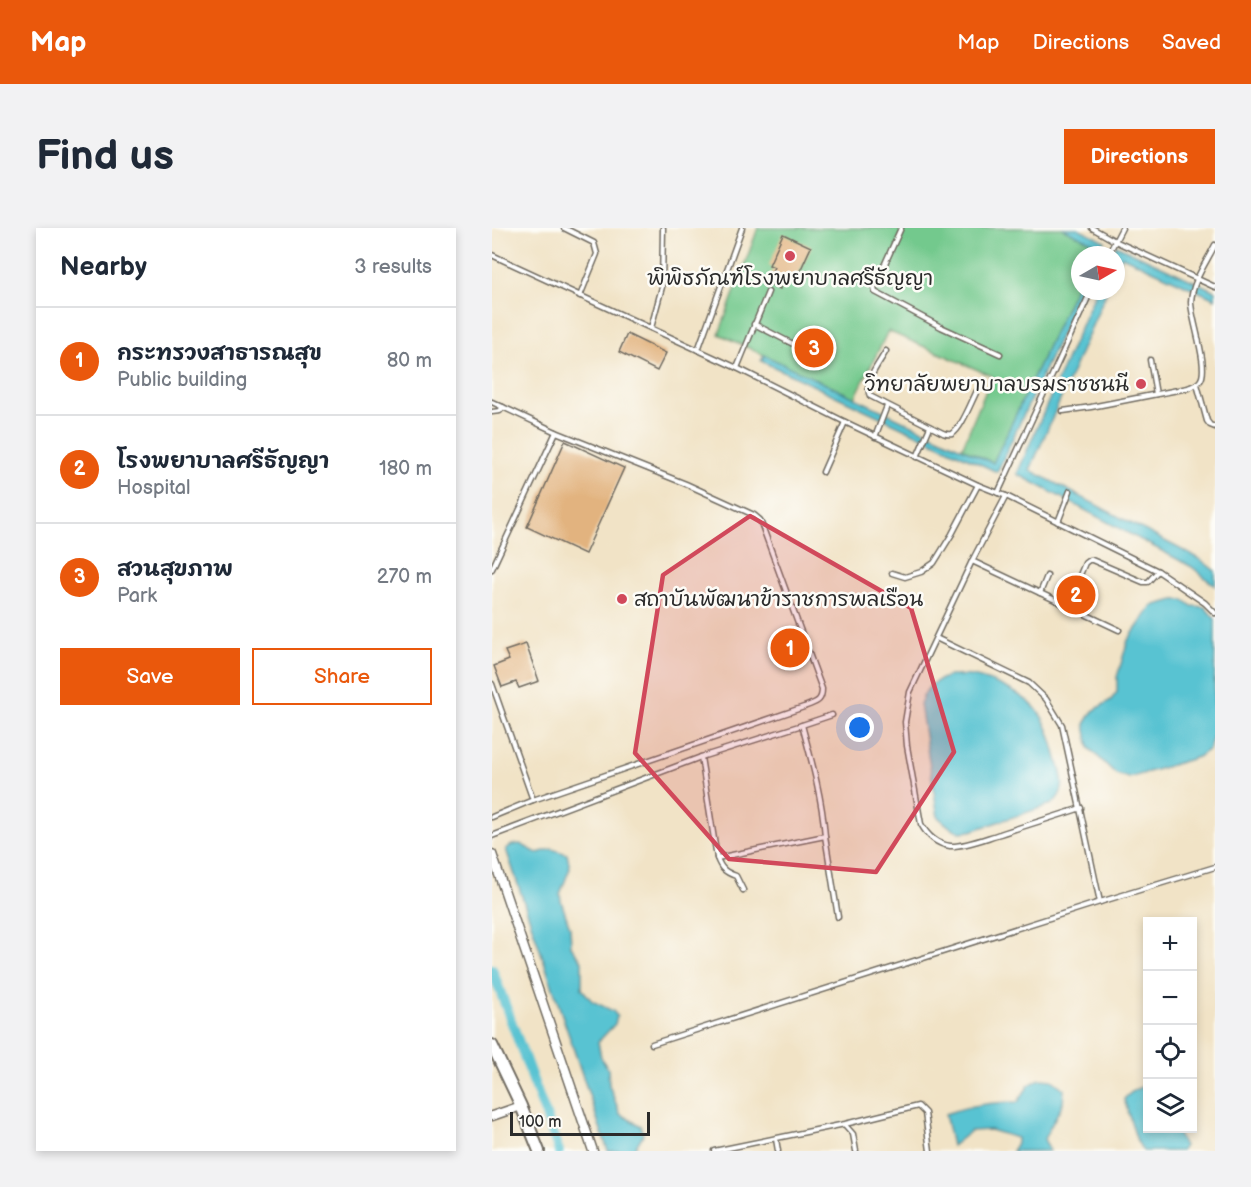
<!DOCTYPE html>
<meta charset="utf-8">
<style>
body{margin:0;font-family:"Balsamiq Sans","Playpen Sans Thai",sans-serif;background:#f2f2f3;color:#1f2937}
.controls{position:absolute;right:18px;bottom:18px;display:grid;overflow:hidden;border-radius:0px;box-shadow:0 3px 9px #0003}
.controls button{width:54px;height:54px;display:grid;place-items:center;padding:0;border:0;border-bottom:2px solid #e0e1e3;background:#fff;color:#1f2937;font:30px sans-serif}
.compass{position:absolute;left:579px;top:18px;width:54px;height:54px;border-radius:50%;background:#fff;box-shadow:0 3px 9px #0003;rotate:81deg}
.scale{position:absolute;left:18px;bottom:15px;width:140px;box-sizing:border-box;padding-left:6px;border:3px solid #2b2b2b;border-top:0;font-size:16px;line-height:21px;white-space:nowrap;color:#2b2b2b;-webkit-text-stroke:4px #fdfcf7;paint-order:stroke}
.you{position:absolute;left:368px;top:500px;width:21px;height:21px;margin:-15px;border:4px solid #fff;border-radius:50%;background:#1a73e8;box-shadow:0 0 0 9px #1a73e833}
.badge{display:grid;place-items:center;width:39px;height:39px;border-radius:50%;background:#ea580c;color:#fff;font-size:20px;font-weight:700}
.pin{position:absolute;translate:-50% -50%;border:3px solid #fff;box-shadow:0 2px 6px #0006}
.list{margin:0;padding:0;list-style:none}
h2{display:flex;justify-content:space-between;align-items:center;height:78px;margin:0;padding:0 24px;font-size:26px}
h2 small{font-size:20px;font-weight:400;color:#747a83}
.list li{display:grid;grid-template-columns:39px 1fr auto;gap:18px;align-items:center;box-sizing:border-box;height:108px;padding:0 24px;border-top:2px solid #e0e1e3}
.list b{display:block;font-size:22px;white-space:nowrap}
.list p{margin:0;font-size:20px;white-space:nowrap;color:#747a83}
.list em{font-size:20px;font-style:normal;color:#747a83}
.actions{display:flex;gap:12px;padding:18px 24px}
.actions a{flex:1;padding:14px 0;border:2px solid #ea580c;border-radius:0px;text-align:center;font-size:21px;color:#ea580c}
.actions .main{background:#ea580c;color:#fff}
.icon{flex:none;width:33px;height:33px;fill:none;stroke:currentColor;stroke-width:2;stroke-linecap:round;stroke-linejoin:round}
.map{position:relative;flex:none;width:723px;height:923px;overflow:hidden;border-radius:0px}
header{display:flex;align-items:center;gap:36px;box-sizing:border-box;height:84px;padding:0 30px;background:#ea580c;color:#fff}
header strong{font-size:28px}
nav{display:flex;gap:33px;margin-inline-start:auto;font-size:21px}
.intro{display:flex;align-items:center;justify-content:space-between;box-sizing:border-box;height:144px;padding:0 36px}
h1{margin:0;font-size:42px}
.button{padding:15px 27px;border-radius:0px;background:#ea580c;color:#fff;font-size:21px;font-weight:700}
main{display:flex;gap:36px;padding:0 36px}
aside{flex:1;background:#fff;border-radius:0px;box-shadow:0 3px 9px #0003}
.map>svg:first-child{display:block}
.green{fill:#73c98d;stroke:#4f7a5c;stroke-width:1.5}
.water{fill:#58c3d2;stroke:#42777e;stroke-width:1.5}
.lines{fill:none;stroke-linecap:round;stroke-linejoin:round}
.canal{stroke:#58c3d2;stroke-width:10}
.building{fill:#e2b37f}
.service-casing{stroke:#706b61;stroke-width:7}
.minor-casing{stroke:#706b61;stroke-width:11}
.tertiary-casing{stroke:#706b61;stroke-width:14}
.service{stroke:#fff;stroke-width:4}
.minor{stroke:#fff;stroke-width:8}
.tertiary{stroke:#fff;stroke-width:10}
.marked{fill:#d1495b;fill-opacity:0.2;stroke:#d1495b;stroke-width:4.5;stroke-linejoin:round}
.poi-dot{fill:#d1495b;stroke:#fdfcf7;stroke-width:2}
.labels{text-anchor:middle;stroke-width:5;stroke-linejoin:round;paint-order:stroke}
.poi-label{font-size:21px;fill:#2b2b2b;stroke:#fdfcf7}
</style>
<header>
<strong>Map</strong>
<nav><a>Map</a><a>Directions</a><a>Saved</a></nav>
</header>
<div class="intro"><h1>Find us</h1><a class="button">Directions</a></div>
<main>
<aside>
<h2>Nearby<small>3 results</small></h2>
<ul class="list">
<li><span class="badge">1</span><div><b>กระทรวงสาธารณสุข</b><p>Public building</p></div><em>80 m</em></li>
<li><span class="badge">2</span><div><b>โรงพยาบาลศรีธัญญา</b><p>Hospital</p></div><em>180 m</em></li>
<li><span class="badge">3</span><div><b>สวนสุขภาพ</b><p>Park</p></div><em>270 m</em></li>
</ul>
<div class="actions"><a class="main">Save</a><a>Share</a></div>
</aside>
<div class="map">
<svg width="723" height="923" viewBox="0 0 723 923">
<rect width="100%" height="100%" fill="#fdfcf7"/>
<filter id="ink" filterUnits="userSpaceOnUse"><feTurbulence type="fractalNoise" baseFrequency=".0167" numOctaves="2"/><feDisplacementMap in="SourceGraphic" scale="12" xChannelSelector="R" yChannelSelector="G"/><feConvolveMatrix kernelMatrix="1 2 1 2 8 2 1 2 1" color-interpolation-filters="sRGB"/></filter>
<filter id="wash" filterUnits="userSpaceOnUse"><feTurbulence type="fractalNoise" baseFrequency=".008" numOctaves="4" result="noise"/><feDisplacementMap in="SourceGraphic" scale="24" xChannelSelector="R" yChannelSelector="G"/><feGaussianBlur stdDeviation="1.35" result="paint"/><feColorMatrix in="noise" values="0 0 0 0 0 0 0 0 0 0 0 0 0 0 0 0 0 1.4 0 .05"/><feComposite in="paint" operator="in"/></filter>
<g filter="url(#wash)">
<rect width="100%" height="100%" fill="#f1e3c6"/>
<!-- green -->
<polygon class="green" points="266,0 570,0 604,16 599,27 588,27 588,50 501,235 470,220 500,148 396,103 363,170 227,106"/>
<!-- water -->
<g class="water">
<polygon points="570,0 586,0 613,13 606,27 599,27 604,16"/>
<polygon points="624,17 723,63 723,71 630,28 624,41 624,27 620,27"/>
<polygon points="588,50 588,63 589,63 505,244 269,133 272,127 501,235"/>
<polygon points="604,63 615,63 538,242 709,332 723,343 723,358 700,339 525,246"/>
<polygon points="682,372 692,372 700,378 713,379 723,391 722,506 717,521 706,529 637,550 624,546 597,520 593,496 601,483 619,472 625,464 625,449 636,412 660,378"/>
<path d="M457 448C465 448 473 447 480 448 501 452 537 468 548 486 558 501 561 517 566 534 571 551 575 563 560 576L479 603 468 604 458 599 446 589 428 476C434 459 440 454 457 448Z"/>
<polygon points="28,616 45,625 60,621 75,626 78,640 68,666 69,673 78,700 79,718 90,733 90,761 100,773 121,783 125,788 123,796 106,814 109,830 116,841 117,857 128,886 149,898 151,907 141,923 116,923 14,621 20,617"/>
<path d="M548 851 560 852 572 861 571 875 552 911 558 923H520L525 915V910L498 902 479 903 460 918 453 886C480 877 498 874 526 874L537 857Z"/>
<polygon points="655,857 656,900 683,901 692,918 689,923 651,923 645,913 632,871 642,862"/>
</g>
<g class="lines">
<!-- canal -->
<polyline class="canal" points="0,741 67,923"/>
</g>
<g id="blocks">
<!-- building -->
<g class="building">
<polygon points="291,6 319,19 303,54 293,49 288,61 275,55 282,39 277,37"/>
<polygon points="135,106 174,125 165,143 127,124"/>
<polygon points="73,213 132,240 93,326 35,299"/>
<polygon points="34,416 47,453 27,460 24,454 10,459 2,438 17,432 13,423"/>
</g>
</g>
</g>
<g filter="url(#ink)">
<use href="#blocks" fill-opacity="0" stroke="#706b61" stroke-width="1.5"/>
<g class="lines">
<defs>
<g id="service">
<polyline points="72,0 102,15 105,26 88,68"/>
<polyline points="409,0 382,60 383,64 449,99 508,126"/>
<polyline points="600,0 623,13 723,59"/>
<polyline points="0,27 245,140 353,194 486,257 514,268 666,343 713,375 723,385"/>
<polyline points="616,27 630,0"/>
<polyline points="262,96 303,117"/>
<polyline points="159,100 170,59 171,0"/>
<polyline points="206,122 250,0"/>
<path d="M394 123C387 136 371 154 378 168L451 205C454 206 456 207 460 206 469 202 480 172 485 163"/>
<polyline points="658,132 664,166"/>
<polyline points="245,140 276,64"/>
<polyline points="705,156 715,193 718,197 723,199"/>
<path d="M0 174 64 204 194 256 262 287 268 292 330 461C330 475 323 474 312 479L41 572 0 589"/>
<path d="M571 183 599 179 696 160C700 158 705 157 708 153 718 141 699 91 699 74 700 54 714 35 723 17"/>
<polyline points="0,184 8,183 11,179"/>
<polyline points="383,209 395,178"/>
<polyline points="425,229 438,199"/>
<polyline points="331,244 353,194"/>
<polyline points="506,265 599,63"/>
<path d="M514 268 480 333 418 464 413 494 415 518 429 596C435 607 444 616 458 618 472 619 494 610 508 606 535 597 562 589 589 580"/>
<polyline points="566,294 578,263"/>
<polyline points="480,333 627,402"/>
<polyline points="0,341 64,204"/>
<polyline points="400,345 413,349 429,344 442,335 460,306 486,257"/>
<polyline points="548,365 555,348"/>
<polyline points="575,378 593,335 597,332 600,332 651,354 656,354 666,343"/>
<polyline points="444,410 537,455 554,471 570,497 608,674"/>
<polyline points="0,456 41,572"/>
<path d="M209 529 225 630C229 641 233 644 244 648L251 662"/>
<polyline points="0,608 209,529 310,497 340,487"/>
<polyline points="333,608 346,689"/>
<path d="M225 630 333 608C330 570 320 534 310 497"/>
<polyline points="160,816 608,674 723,639"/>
<polyline points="353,897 361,906 364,923"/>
<polyline points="284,911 286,923"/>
<polyline points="222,923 353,896 426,878 433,885 438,923"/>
</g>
<g id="minor">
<polyline points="0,626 101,923"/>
<polyline points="0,888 29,878"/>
</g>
<polyline id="tertiary" points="0,817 29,878 47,923"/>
</defs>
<!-- service casing -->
<use href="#service" class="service-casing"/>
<!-- minor casing -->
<use href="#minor" class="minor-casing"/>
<!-- tertiary casing -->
<use href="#tertiary" class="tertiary-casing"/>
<!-- service -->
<use href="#service" class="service"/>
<!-- minor -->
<use href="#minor" class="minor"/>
<!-- tertiary -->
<use href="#tertiary" class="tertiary"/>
</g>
</g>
<!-- marked area -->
<path class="marked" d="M258 288 419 380 462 524 384 644 237 631 143 525 171 347Z"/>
<!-- markers -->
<g class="poi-dot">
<circle cx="298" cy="28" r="6"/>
<circle cx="649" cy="156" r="6"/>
<circle cx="130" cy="371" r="6"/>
</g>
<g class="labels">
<!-- poi labels -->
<g class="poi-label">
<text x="298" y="57">พิพิธภัณฑ์โรงพยาบาลศรีธัญญา</text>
<text x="637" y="163" text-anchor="end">วิทยาลัยพยาบาลบรมราชชนนี</text>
<text x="142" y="378" text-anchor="start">สถาบันพัฒนาข้าราชการพลเรือน</text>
</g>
</g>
</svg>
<div class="controls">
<button>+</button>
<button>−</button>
<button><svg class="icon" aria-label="locate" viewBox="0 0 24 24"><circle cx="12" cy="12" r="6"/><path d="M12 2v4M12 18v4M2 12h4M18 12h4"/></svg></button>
<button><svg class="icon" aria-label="layers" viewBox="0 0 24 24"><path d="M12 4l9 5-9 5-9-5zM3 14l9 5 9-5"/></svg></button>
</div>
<svg class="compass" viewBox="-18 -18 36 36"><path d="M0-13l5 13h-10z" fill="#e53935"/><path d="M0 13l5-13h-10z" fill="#747a83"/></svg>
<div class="scale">100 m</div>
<div class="you"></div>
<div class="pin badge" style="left:298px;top:420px">1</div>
<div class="pin badge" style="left:584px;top:367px">2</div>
<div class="pin badge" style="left:322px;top:120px">3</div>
</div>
</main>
